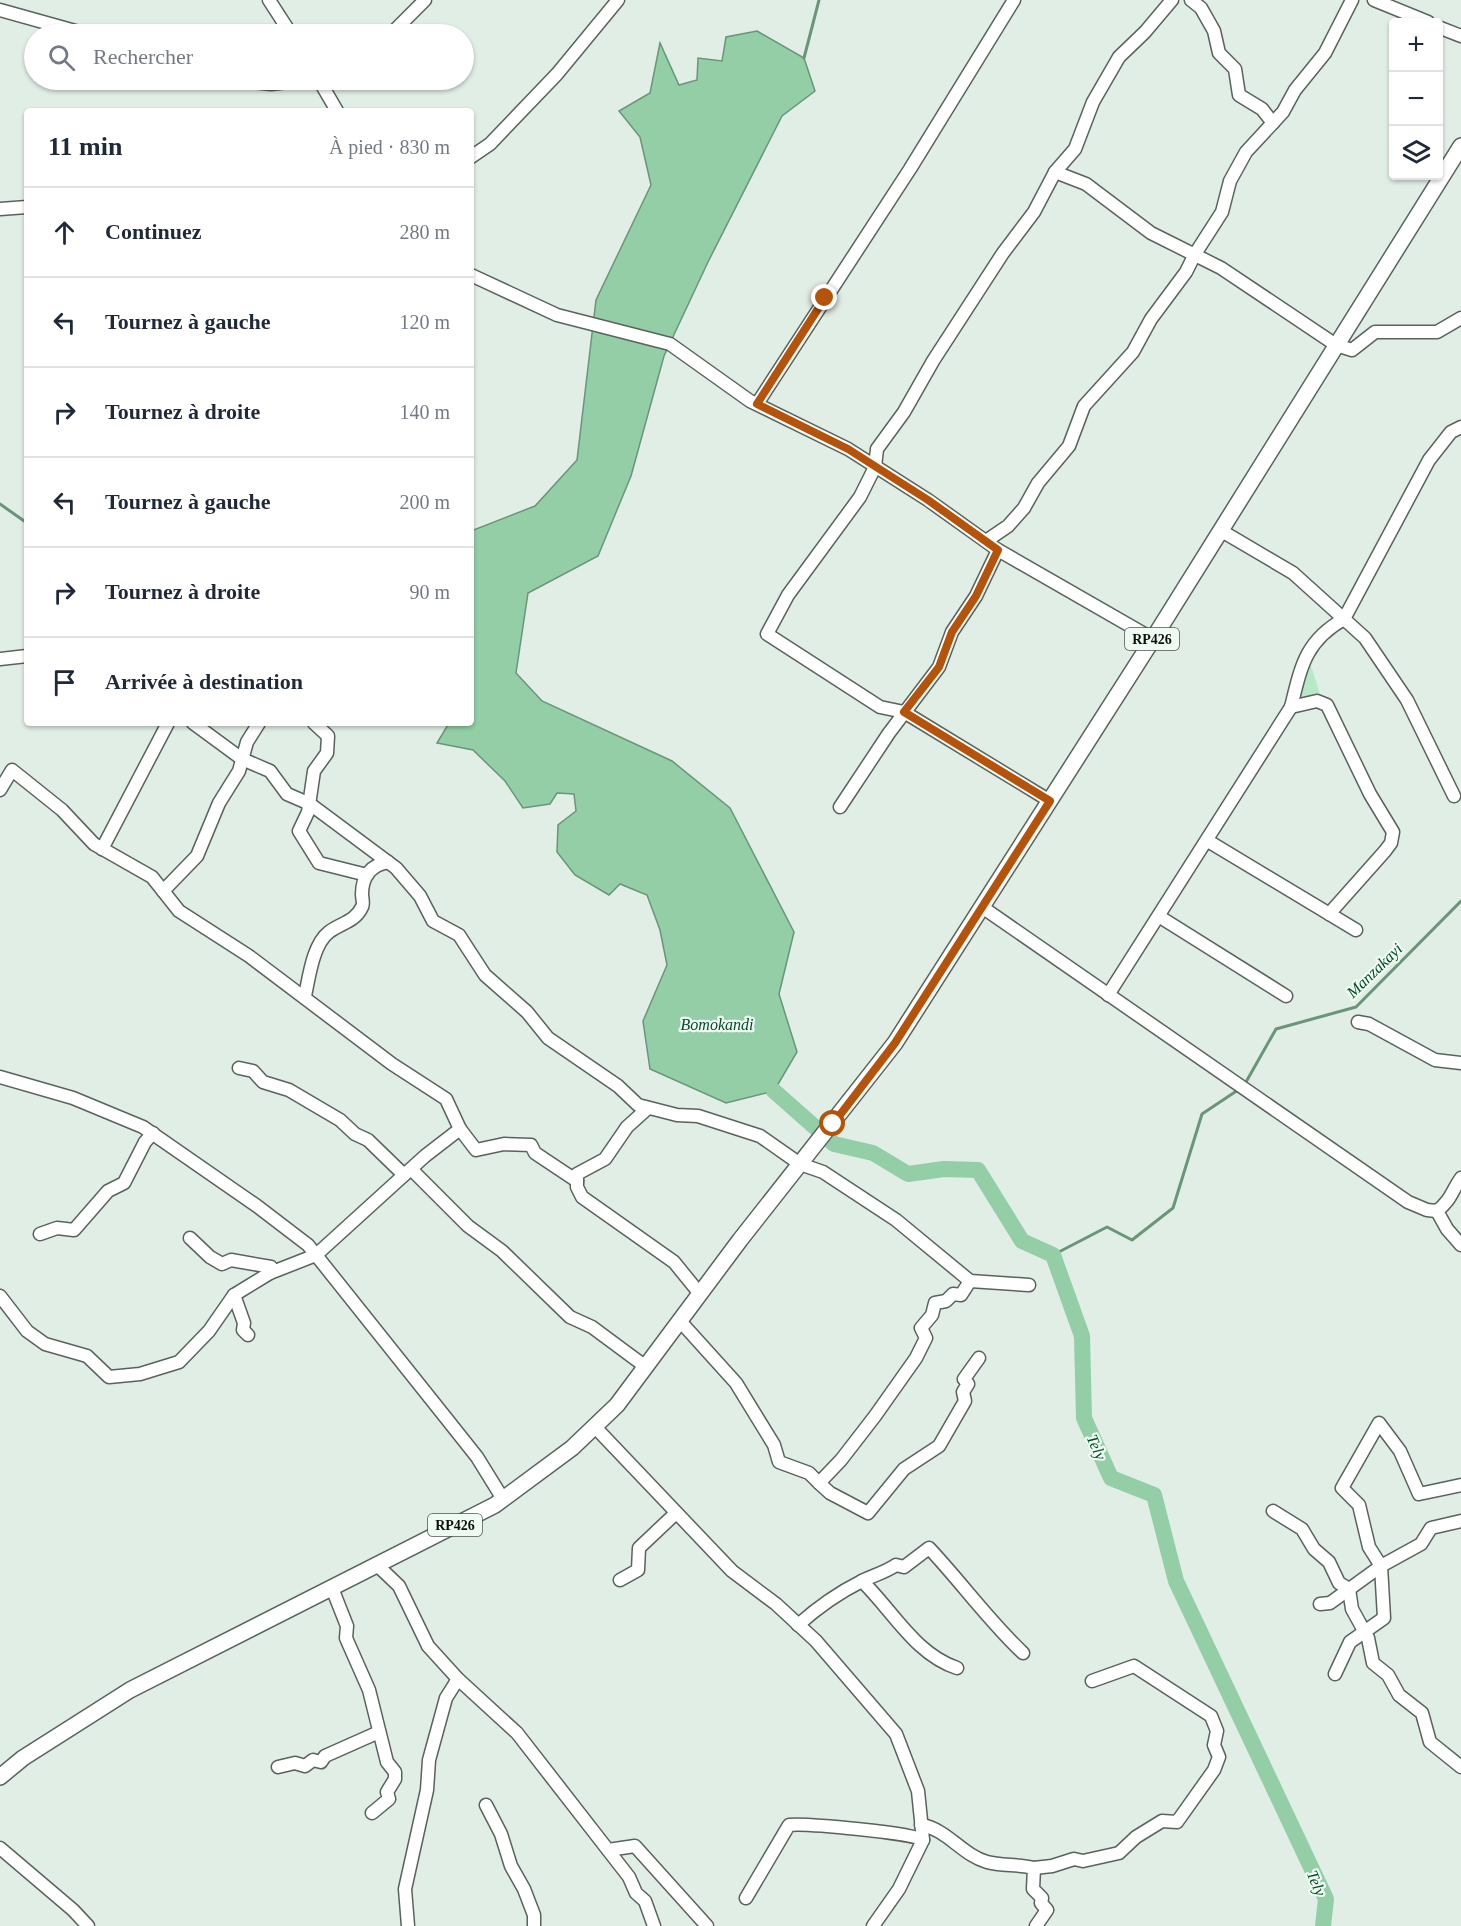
<!DOCTYPE html>
<html lang="fr">
<meta charset="utf-8">
<style>
body{margin:0;font-family:"Times New Roman",serif;background:#f2f2f3;color:#1f2937}
.controls{position:absolute;right:18px;top:18px;display:grid;overflow:hidden;border-radius:6px;box-shadow:0 2px 4px #0004}
.controls button{width:54px;height:54px;display:grid;place-items:center;padding:0;border:0;border-bottom:2px solid #e0e1e3;background:#fff;color:#1f2937;font:30px sans-serif}
.stop{position:absolute;width:18px;height:18px;margin:-14px;border:4px solid #b45309;border-radius:50%;background:#fff}
.stop.end{background:#b45309;border-color:#fff;box-shadow:0 2px 6px #0008}
.list{margin:0;padding:0;list-style:none}
h2{display:flex;justify-content:space-between;align-items:center;height:78px;margin:0;padding:0 24px;font-size:26px}
h2 small{font-size:20px;font-weight:400;color:#747a83}
.list li{display:grid;grid-template-columns:39px 1fr auto;gap:18px;align-items:center;box-sizing:border-box;height:90px;padding:0 24px;border-top:2px solid #e0e1e3}
.list b{display:block;font-size:22px;white-space:nowrap}
.list em{font-size:20px;font-style:normal;color:#747a83}
.icon{flex:none;width:33px;height:33px;fill:none;stroke:currentColor;stroke-width:2;stroke-linecap:round;stroke-linejoin:round}
.map{position:relative;flex:none;width:1461px;height:1926px;overflow:hidden}
.search{position:absolute;background:#fff;box-shadow:0 2px 4px #0004;left:24px;top:24px;width:450px;height:66px;display:flex;align-items:center;gap:15px;box-sizing:border-box;padding:0 21px;border-radius:33px;color:#747a83;font-size:22px}
.panel{position:absolute;background:#fff;box-shadow:0 2px 4px #0004;left:24px;top:108px;width:450px;height:618px;border-radius:6px}
.map>svg:first-child{display:block}
.green{fill:#b7e9c7}
.water{fill:#93cea6;stroke:#6a9578;stroke-width:1.5}
.lines{fill:none;stroke-linecap:round;stroke-linejoin:round}
.stream{stroke:#6a9578;stroke-width:3}
.river{stroke:#93cea6;stroke-width:16}
.minor-casing{stroke:#59635c;stroke-width:15}
.major-casing{stroke:#59635c;stroke-width:18}
.minor{stroke:#fff;stroke-width:12}
.major{stroke:#fff;stroke-width:15}
.route{stroke:#b45309;stroke-width:8}
.labels{text-anchor:middle;stroke-width:4.5;stroke-linejoin:round;paint-order:stroke}
.shield{fill:#effbf2;stroke:#505652;stroke-width:1.5}
.shield-label{font-size:14px;font-weight:bold;fill:#0c100d}
.water-label{font-size:16px;font-style:italic;fill:#024d28;stroke:#effbf2}
</style>
<div class="map">
<svg width="1461" height="1926" viewBox="0 0 1461 1926">
<rect width="100%" height="100%" fill="#e1eee5"/>
<!-- green -->
<polygon class="green" points="1310,663 1320,694 1318,699 1298,701"/>
<!-- water -->
<polygon class="water" points="757,31 804,58 815,91 782,116 708,262 664,356 631,476 598,556 528,593 516,673 542,701 672,761 730,808 794,932 779,994 797,1052 774,1091 726,1103 650,1069 643,1021 667,965 660,930 647,895 620,884 609,895 575,875 557,852 558,825 576,811 574,794 557,793 550,804 523,808 505,781 473,750 437,743 449,723 471,723 471,531 535,506 577,460 596,300 651,185 640,137 619,111 650,93 660,43 679,85 697,80 698,58 722,61 726,37"/>
<g class="lines">
<!-- stream -->
<g class="stream">
<polyline points="804,58 819,0"/>
<polyline points="0,504 27,523"/>
<polyline points="1246,1082 1276,1029 1356,1007 1461,901"/>
<polyline points="1053,1255 1107,1227 1132,1240 1173,1208 1202,1114 1238,1090"/>
</g>
<!-- river -->
<polyline class="river" points="774,1091 834,1144 873,1153 908,1174 944,1169 978,1170 1022,1241 1053,1255 1082,1336 1084,1418 1111,1478 1154,1495 1176,1581 1326,1899 1323,1926"/>
<defs>
<g id="minor">
<polyline points="269,0 291,34"/>
<polyline points="1191,0 1201,8 1214,31 1219,53 1235,69 1239,95 1262,109 1273,123"/>
<polyline points="1374,0 1428,22"/>
<polyline points="0,10 86,34"/>
<polyline points="1438,27 1461,36"/>
<polyline points="391,34 425,0"/>
<polyline points="234,80 271,84 305,80"/>
<polyline points="319,80 337,111"/>
<polyline points="471,157 490,144 557,74 618,0"/>
<polyline points="1055,172 1086,184 1151,233 1221,268 1336,345 1352,350 1375,332 1437,332 1461,318"/>
<polyline points="0,209 27,207"/>
<polyline points="471,275 557,315 670,344 750,401 848,449 928,500 998,550 1153,639"/>
<polyline points="757,404 910,169 1014,0"/>
<polyline points="1220,530 1293,573 1365,638 1407,700 1454,796"/>
<polyline points="986,541 1008,526 1024,508 1038,483 1069,446 1084,406 1133,352 1151,319 1186,272 1195,254 1222,212 1230,181 1246,152 1283,112 1295,90 1325,53 1352,0"/>
<polyline points="0,659 27,656"/>
<polyline points="1291,707 1317,701 1327,705 1370,794 1393,832 1391,843 1385,851 1329,914"/>
<polyline points="193,723 242,759 270,771 287,794 310,804 396,868 420,896 433,921 459,935 485,975 527,1012 548,1038 618,1086 638,1105 677,1115 698,1116 760,1136 800,1164 823,1172 896,1220 970,1281 1029,1285"/>
<polyline points="314,723 328,736 327,753 314,771 308,812 299,831 319,863 367,875"/>
<polyline points="0,790 12,770 62,810 94,844 152,877 179,911 249,956 392,1064 446,1099 460,1129 425,1156 316,1255 270,1273 234,1295 209,1331 179,1362 140,1374 109,1377 87,1356 45,1344 27,1331 0,1296"/>
<polyline points="1050,801 904,712 880,707 767,634 788,595 860,497 875,467 877,449 904,412 933,361 1003,253 1034,212 1055,172 1075,149 1093,102 1119,57 1145,32 1172,0"/>
<polyline points="840,807 889,733 939,667 952,632 976,596 998,550"/>
<polyline points="1208,841 1356,930"/>
<polyline points="102,849 168,723"/>
<polyline points="163,891 197,856 219,803 239,771 247,742 259,723"/>
<path d="M982 907 1408 1202 1427 1210 1437 1211C1452 1199 1451 1192 1461 1178"/>
<polyline points="1160,917 1286,996"/>
<path d="M1108 995 1291 707C1301 667 1305 641 1344 619L1429 460 1451 432 1461 427"/>
<path d="M305 996C309 977 313 944 329 932 341 923 355 922 362 907 364 904 362 898 362 894 362 876 371 865 388 862"/>
<polyline points="1358,1022 1369,1024 1435,1060 1461,1063"/>
<polyline points="239,1068 253,1071 263,1082 289,1090 340,1120 355,1134 368,1140 404,1175"/>
<polyline points="0,1077 73,1098 143,1127 257,1206 308,1245 446,1418 477,1457 503,1499"/>
<polyline points="648,1108 627,1127 605,1159 577,1174 577,1187 582,1197 674,1262 700,1294"/>
<polyline points="460,1129 476,1150 504,1144 531,1145 535,1153 577,1181"/>
<polyline points="411,1169 468,1226 502,1251 570,1317 592,1327 646,1367"/>
<polyline points="1437,1211 1447,1229 1461,1245"/>
<polyline points="40,1234 57,1228 74,1230 108,1191 124,1183 145,1142 153,1133"/>
<polyline points="190,1238 210,1257 222,1264 231,1260 271,1267 270,1273"/>
<polyline points="234,1295 244,1323 243,1330 248,1335"/>
<polyline points="680,1321 736,1383 774,1445 779,1462 809,1473 819,1483 841,1460 875,1416 916,1358 926,1338 921,1328 932,1315 935,1303 946,1301 953,1294 961,1295 970,1281"/>
<polyline points="595,1427 732,1571 776,1604 816,1641 896,1734 918,1791 923,1840 899,1889 873,1926"/>
<polyline points="819,1483 830,1493 868,1513 904,1469 939,1446 965,1401 963,1392 968,1384 964,1379 979,1358"/>
<polyline points="1273,1511 1302,1529 1314,1549 1329,1562 1339,1583 1349,1589 1352,1609 1368,1638 1373,1663 1388,1675 1399,1695 1422,1713 1430,1742 1461,1767"/>
<polyline points="377,1565 399,1586 428,1646 458,1679 517,1733 608,1850 635,1846 707,1926"/>
<polyline points="620,1580 638,1570 639,1548 676,1513"/>
<path d="M862 1581C893 1611 915 1654 957 1668"/>
<polyline points="332,1588 347,1626 346,1638 369,1690 387,1762 395,1772 395,1779 387,1792 389,1799 372,1813"/>
<polyline points="1320,1604 1330,1603 1381,1566 1421,1544 1431,1528 1461,1521"/>
<path d="M798 1625C817 1608 840 1592 862 1581 874 1575 884 1573 896 1565L904 1567 929 1548C961 1582 989 1621 1023 1653"/>
<polyline points="1335,1674 1350,1642 1384,1618 1381,1566 1369,1547 1359,1505 1342,1488 1379,1423 1400,1451 1419,1494 1461,1485"/>
<polyline points="278,1767 295,1763 305,1766 313,1760 321,1762 325,1756 379,1732"/>
<polyline points="486,1805 501,1834 511,1866 524,1889 534,1915 534,1926"/>
<path d="M921 1825C947 1829 962 1855 987 1862 1001 1866 1019 1864 1034 1868L1033 1889 1042 1898 1041 1903 1047 1910 1036 1926"/>
<polyline points="0,1848 73,1910 88,1926"/>
<polyline points="608,1850 629,1877 636,1893 645,1901 654,1926"/>
<polyline points="1034,1868 1052,1866 1074,1859 1083,1861 1119,1853 1136,1837 1162,1821 1177,1822 1214,1770 1219,1757 1214,1745 1217,1731 1211,1716 1134,1666 1092,1681"/>
<path d="M746 1898 789 1825C806 1823 913 1833 923 1840"/>
<polyline points="408,1926 405,1889 427,1790 429,1760 446,1698 458,1679"/>
</g>
<polyline id="major" points="0,1777 23,1758 130,1690 495,1505 572,1448 617,1405 740,1240 895,1043 1153,639 1461,146"/>
</defs>
<!-- minor casing -->
<use href="#minor" class="minor-casing"/>
<!-- major casing -->
<use href="#major" class="major-casing"/>
<!-- minor -->
<use href="#minor" class="minor"/>
<!-- major -->
<use href="#major" class="major"/>
</g>
<g class="lines">
<!-- route -->
<polyline class="route" points="825,298 757,404 848,449 928,500 998,550 976,596 952,632 939,667 904,712 1050,801 895,1043 833,1124"/>
</g>
<g class="labels">
<!-- shield labels -->
<g class="shield">
<rect x="1125" y="628" width="54" height="22" rx="4.5"/>
<rect x="428" y="1514" width="54" height="22" rx="4.5"/>
</g>
<g class="shield-label">
<text x="1152" y="644">RP426</text>
<text x="455" y="1530">RP426</text>
</g>
<!-- water labels -->
<g class="water-label">
<text transform="translate(1374 970) rotate(-44)" y="6">Manzakayi</text>
<text x="717" y="1030">Bomokandi</text>
<text transform="translate(1097 1447) rotate(66)" y="6">Tely</text>
<text transform="translate(1317 1883) rotate(67)" y="6">Tely</text>
</g>
</g>
</svg>
<div class="controls">
<button>+</button>
<button>−</button>
<button><svg class="icon" aria-label="layers" viewBox="0 0 24 24"><path d="M12 4l9 5-9 5-9-5zM3 14l9 5 9-5"/></svg></button>
</div>
<div class="stop" style="left:833px;top:1124px"></div>
<div class="stop end" style="left:825px;top:298px"></div>
<div class="search"><svg class="icon" aria-label="search" viewBox="0 0 24 24"><circle cx="10" cy="10" r="6"/><path d="M15 15l6 6"/></svg>Rechercher</div>
<section class="panel">
<h2>11 min<small>À pied · 830 m</small></h2>
<ul class="list">
<li><svg class="icon" aria-label="ahead" viewBox="0 0 24 24"><path d="M12 20V5M6 11l6-6 6 6"/></svg><div><b>Continuez</b></div><em>280 m</em></li>
<li><svg class="icon" aria-label="left" viewBox="0 0 24 24"><path d="M17 20v-9H6M10 6l-5 5 5 5"/></svg><div><b>Tournez à gauche</b></div><em>120 m</em></li>
<li><svg class="icon" aria-label="right" viewBox="0 0 24 24"><path d="M7 20v-9h11M14 6l5 5-5 5"/></svg><div><b>Tournez à droite</b></div><em>140 m</em></li>
<li><svg class="icon" aria-label="left" viewBox="0 0 24 24"><path d="M17 20v-9H6M10 6l-5 5 5 5"/></svg><div><b>Tournez à gauche</b></div><em>200 m</em></li>
<li><svg class="icon" aria-label="right" viewBox="0 0 24 24"><path d="M7 20v-9h11M14 6l5 5-5 5"/></svg><div><b>Tournez à droite</b></div><em>90 m</em></li>
<li><svg class="icon" aria-label="arrive" viewBox="0 0 24 24"><path d="M6 21V4h12l-3 4 3 4H6"/></svg><div><b>Arrivée à destination</b></div></li>
</ul>
</section>
</div>
